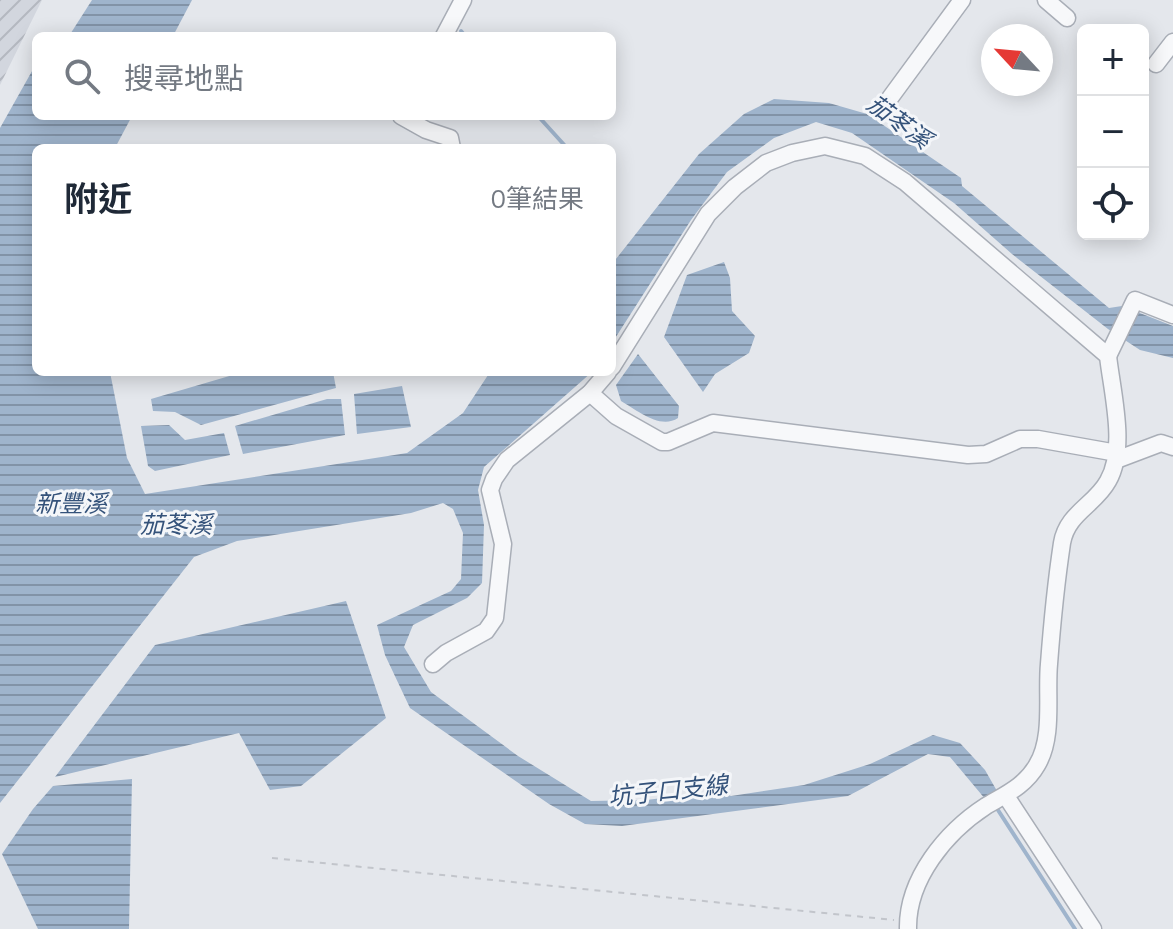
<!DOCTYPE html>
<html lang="zh-TW">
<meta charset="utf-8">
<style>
body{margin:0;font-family:Mulish,"Noto Sans TC",sans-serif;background:#f6f6f7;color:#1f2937}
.controls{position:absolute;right:24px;top:24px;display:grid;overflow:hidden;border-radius:12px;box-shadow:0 4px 20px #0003}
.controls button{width:72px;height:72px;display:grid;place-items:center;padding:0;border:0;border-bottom:2px solid #e0e1e3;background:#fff;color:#1f2937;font:40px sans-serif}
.compass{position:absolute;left:981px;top:24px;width:72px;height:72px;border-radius:50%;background:#fff;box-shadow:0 4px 20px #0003;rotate:296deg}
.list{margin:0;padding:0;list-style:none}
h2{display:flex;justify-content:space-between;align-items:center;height:104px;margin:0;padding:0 32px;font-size:34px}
h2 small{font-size:26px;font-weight:400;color:#747a83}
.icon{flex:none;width:44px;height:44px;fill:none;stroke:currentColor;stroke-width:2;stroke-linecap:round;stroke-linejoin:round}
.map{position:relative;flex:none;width:1173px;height:929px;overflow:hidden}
.search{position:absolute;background:#fff;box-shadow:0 4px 20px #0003;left:32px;top:32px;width:584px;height:88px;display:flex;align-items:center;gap:20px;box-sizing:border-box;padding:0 28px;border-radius:12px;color:#747a83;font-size:30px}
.panel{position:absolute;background:#fff;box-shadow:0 4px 20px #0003;left:32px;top:144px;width:584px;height:232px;border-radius:12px}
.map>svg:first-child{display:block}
.industrial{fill:url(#industrial-furrows)}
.water{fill:url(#water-rules)}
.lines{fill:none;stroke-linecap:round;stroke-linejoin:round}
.stream{stroke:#9fb4cc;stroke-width:4}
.minor-casing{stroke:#a9aeb7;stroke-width:19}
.path{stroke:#c2c5cb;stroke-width:2;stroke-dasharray:6 6;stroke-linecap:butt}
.minor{stroke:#f7f8fa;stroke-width:16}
.labels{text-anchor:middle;stroke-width:6;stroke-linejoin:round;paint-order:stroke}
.water-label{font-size:24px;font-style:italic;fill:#34527a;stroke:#f4f6f9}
</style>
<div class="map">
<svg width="1173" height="929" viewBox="0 0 1173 929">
<defs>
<pattern id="industrial-furrows" width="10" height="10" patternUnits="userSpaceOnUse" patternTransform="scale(2)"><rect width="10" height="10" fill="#d2d6de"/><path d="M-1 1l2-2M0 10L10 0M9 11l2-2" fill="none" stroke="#b4b8c0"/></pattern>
<pattern id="water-rules" width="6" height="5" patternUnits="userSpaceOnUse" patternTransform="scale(2)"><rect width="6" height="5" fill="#9fb4cc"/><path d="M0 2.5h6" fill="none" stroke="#8293a7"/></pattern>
</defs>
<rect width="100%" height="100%" fill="#e4e7ec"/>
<!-- industrial -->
<polygon class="industrial" points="0,0 42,0 0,85"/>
<!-- water -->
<g class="water">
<polygon points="92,0 192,0 173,36 69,36"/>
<polygon points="36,64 36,116 132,116 115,148 36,148 36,372 110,372 127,458 145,494 407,453 463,413 490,372 592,372 484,467 478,490 484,525 482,583 467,598 413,625 404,647 431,692 518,756 591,801 646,800 714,792 731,796 804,785 870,764 933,735 960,743 985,770 997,791 986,800 950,757 928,754 848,796 622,826 585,824 549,804 410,708 385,655 377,625 451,591 461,579 463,533 453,509 443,503 411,513 237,541 194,557 0,803 0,128"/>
<polygon points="774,99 829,103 867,114 961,178 962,186 1109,308 1122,306 1173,326 1173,358 1140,350 1108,329 1012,254 954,203 852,133 816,122 774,138 727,172 691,220 612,343 612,264 699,154 744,114"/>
<polygon points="724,262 730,278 732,311 755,336 749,353 715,374 703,392 664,337 687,275"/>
<path d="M638 354 679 406 678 418C660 430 637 410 621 401L616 385Z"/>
<polygon points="243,372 333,372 336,388 201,425 175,412 153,411 151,399"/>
<polygon points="402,386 411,427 357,434 354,394"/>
<polygon points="327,399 341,399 345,435 243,454 235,426"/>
<polygon points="169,425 185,440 224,433 230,455 155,471 148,466 141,426"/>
<polygon points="346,601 386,718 301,786 270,790 239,733 55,777 155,645"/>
<polygon points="132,779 129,929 38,929 2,854 33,809 53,786"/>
</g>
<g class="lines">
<!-- stream -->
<g class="stream">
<polyline points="461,31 465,36"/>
<polyline points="538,116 567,148"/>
<polyline points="996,807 1075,929"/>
</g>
<defs>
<g id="minor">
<polyline points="1046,0 1067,18"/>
<polyline points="444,36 463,0"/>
<polyline points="1156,64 1173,42"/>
<polyline points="890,98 962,0"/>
<polyline points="401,116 426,130 450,138 452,148"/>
<polyline points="1108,356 1135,300 1173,315"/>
<path d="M612 367 708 214 735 187 766 163 792 153 825 146 865 156 905 182 1108 356C1112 392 1127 448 1108 481 1095 505 1067 513 1062 543 1056 583 1052 624 1049 664 1046 695 1054 737 1037 765 1025 786 1006 794 986 806 946 832 907 879 908 929"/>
<polyline points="590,393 616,416 662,442 668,442 713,423 968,455 986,454 1020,439 1038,439 1117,453"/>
<polyline points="1116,460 1161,443 1173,447"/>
<polyline points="433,664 446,653 486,631 495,618 503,544 490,490 494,479 507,460 590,393 608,372"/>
<polyline points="1006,796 1093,929"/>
</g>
</defs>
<!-- minor casing -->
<use href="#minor" class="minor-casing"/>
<!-- path -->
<polyline class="path" points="272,858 894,920"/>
<!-- minor -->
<use href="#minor" class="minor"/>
</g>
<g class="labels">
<!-- water labels -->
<g class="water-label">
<text transform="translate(899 122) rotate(36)" y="8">茄苳溪</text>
<text x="71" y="512">新豐溪</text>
<text x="176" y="533">茄苳溪</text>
<text transform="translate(668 791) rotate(-6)" y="8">坑子口支線</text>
</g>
</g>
</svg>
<div class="controls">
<button>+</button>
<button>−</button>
<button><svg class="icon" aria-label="locate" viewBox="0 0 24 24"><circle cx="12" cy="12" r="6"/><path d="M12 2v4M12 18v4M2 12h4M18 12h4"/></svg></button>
</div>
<svg class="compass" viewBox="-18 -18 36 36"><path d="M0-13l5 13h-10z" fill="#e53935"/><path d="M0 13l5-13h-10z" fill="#747a83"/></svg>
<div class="search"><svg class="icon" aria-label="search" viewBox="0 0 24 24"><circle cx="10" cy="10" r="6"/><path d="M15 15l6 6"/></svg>搜尋地點</div>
<section class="panel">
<h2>附近<small>0筆結果</small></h2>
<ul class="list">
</ul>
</section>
</div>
